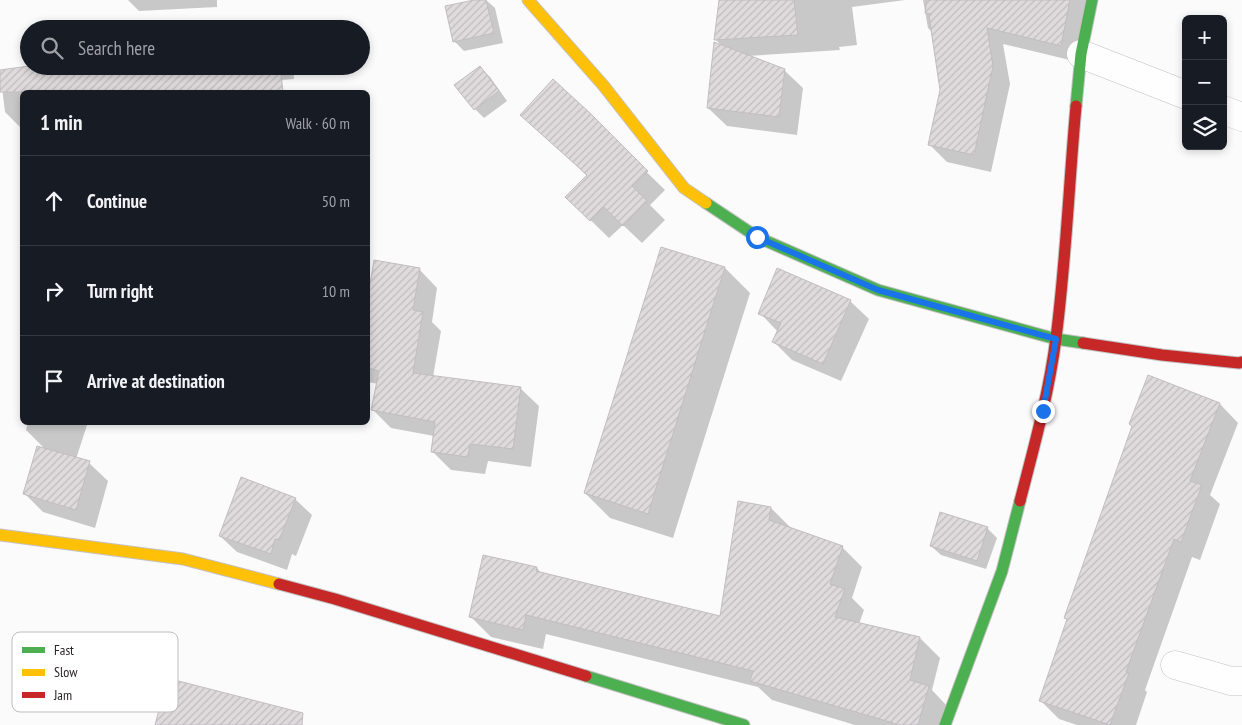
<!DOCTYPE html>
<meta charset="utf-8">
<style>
body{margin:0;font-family:"PT Sans Narrow",sans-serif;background:#20242c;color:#f1f3f6}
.controls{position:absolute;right:15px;top:15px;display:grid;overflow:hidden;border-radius:8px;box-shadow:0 2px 8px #0003}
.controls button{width:45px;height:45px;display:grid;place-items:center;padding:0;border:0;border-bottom:1px solid #363941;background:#171b24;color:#f1f3f6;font:25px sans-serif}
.stop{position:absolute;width:15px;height:15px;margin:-11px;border:4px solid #1a73e8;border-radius:50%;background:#fff}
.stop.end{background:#1a73e8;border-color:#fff;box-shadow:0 1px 5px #0008}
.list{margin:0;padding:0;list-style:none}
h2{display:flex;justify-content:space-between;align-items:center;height:65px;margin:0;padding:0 20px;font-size:21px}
h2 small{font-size:16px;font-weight:400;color:#9ea1a6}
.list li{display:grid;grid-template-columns:32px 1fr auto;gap:15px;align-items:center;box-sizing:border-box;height:90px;padding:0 20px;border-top:1px solid #363941}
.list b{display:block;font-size:19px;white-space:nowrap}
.list em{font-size:16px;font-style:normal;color:#9ea1a6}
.icon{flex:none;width:28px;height:28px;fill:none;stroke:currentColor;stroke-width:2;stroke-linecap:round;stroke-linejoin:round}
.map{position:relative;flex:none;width:1242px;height:725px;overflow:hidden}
.search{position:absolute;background:#171b24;box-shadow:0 2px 8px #0003;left:20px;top:20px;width:350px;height:55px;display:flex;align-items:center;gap:12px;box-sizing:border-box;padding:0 18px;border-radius:28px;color:#9ea1a6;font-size:19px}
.panel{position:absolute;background:#171b24;box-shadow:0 2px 8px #0003;left:20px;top:90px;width:350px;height:335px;border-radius:8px}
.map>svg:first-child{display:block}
.shadow{fill:#0003}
.building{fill:url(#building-hatch);stroke:#c1bdc0}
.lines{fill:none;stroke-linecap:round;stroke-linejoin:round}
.street-casing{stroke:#c4c1c3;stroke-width:29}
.fast-casing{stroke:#c4c1c3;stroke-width:13}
.slow-casing{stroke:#c4c1c3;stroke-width:13}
.jam-casing{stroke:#c4c1c3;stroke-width:13}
.street{stroke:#fffeff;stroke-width:28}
.fast{stroke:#4caf50;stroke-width:11}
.slow{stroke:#ffc107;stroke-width:11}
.jam{stroke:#c62828;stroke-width:11}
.route{stroke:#1a73e8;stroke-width:6}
.key{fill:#fff;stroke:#bfbdbe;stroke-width:1}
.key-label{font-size:14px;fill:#2b2428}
</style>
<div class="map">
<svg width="1242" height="725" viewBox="0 0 1242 725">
<defs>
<pattern id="building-hatch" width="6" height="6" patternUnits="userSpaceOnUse" patternTransform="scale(1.25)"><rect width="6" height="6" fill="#dfdbdd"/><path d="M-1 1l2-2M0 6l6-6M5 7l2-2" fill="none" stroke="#c0bcbe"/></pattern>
</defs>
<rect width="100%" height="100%" fill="#fcfbfc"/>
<!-- shadow -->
<g class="shadow">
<polygon points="128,0 217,0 217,7 139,11"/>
<polygon points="480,0 486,0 495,8 503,43 464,51 454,41"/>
<polygon points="720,0 905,0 852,7 857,45 839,47 840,50 747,56 784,70 803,88 797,135 727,126 708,108 722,46 716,40"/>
<polygon points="923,0 1090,0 1078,62 1003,44 1010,84 991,172 947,162 930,145 941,90 933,33 928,28"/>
<polygon points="182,66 293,66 294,79 232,84 233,92 183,92"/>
<polygon points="480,67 490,77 507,101 484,118 475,109"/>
<polygon points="0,71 111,81 179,92 22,92 22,129 5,112"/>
<polygon points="562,89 665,190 650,205 665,220 642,243 623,225 609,238 576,206 587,176 570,159"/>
<polygon points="662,249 725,268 750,293 673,538 610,518 585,493"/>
<polygon points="375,261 419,269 437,288 432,322 441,331 433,377 520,388 539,406 531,467 488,461 485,474 451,470 432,451 434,436 391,428 373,410 378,384 368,382 368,302"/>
<polygon points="850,301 869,319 841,381 792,360 774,342 778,332 760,313"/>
<polygon points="1149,377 1220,404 1238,423 1210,495 1220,504 1200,560 1192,557 1145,690 1147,692 1136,725 1077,725 1059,719 1040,700 1133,427"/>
<polygon points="28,422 88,422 76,459 89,463 108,481 95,528 43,512 25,494 46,450 26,430"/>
<polygon points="295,499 312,515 296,556 292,554 287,570 237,552 220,536"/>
<polygon points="771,508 791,528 842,547 862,567 852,598 864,610 859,624 920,638 940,658 932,690 948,707 943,725 855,725 772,700 758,687 546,634 543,649 491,637 471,617 537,568 542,574 721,617"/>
<polygon points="987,528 997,538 986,569 941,555 931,546"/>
</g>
<!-- building -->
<g class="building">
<polygon points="474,0 486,0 494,33 453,42 445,6"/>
<polygon points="719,0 794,0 798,35 714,40"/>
<polygon points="927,0 1070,0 1061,46 987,28 993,66 974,155 928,145 940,90 929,16 932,14 925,13"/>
<polygon points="277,23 277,29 207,29"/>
<polygon points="714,42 785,69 779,117 707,108"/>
<polygon points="29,66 280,66 283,92 0,92 0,70"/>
<polygon points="480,66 499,91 474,110 454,85"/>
<polygon points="553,79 590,113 648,171 632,186 647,201 623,226 604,207 590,221 565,197 587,175 520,115"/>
<polygon points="661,247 725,267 648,514 584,493"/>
<polygon points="374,260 420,268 413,310 423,312 413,373 521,387 513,449 470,444 468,457 431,452 435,422 371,410 379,371 368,368 368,296"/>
<polygon points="777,268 851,300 823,364 772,342 781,323 758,314"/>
<polygon points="1148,375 1220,403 1190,481 1202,485 1181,542 1174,539 1126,672 1129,673 1110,725 1039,701 1067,619 1064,618 1132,426 1129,424"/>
<polygon points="37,446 90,461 76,510 23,494"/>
<polygon points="241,477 296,498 279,540 275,539 271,554 219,536"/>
<polygon points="738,501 771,507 769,520 843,546 830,584 845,589 835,617 920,637 910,680 929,686 918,725 900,725 750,681 753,671 526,615 523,630 469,617 483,555 537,567 536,571 720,616"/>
<polygon points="940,512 988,527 977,561 930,546"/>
<polygon points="167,678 303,713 302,725 155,725"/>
</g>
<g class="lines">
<defs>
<g id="street">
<polyline points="1081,54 1186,95"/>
<polyline points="1223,110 1242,117"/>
<polyline points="1175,665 1231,681 1242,681"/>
</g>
<g id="fast">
<polyline points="1076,106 1081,54 1092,0"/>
<polyline points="706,203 757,237 878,290 1056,339 1083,343"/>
<polyline points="586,676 744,725"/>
<polyline points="945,725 1002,571 1020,501"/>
</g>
<g id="slow">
<polyline points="528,0 603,85 684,188 706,203"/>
<polyline points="0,535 183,559 279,584"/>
</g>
<g id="jam">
<polyline points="1083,343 1162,355 1239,363 1242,362"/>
<path d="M1020 501C1034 447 1049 393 1056 338 1066 261 1069 183 1076 106"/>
<polyline points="279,584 335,599 586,676"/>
</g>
</defs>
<!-- street casing -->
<use href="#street" class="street-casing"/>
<!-- fast casing -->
<use href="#fast" class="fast-casing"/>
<!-- slow casing -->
<use href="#slow" class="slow-casing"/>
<!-- jam casing -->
<use href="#jam" class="jam-casing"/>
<!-- street -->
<use href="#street" class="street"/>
<!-- fast -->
<use href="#fast" class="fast"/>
<!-- slow -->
<use href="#slow" class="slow"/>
<!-- jam -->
<use href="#jam" class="jam"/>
</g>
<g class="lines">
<!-- route -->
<polyline class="route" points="757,237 878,290 1056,339 1043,411"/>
</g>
<!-- legend -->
<rect x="12" y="632" width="166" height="80" rx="8" class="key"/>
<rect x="22" y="647" width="23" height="6" fill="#4caf50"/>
<rect x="22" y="669" width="23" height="7" fill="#ffc107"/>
<rect x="22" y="692" width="23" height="6" fill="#c62828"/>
<g class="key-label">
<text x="54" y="655">Fast</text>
<text x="54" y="677">Slow</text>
<text x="54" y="700">Jam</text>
</g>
</svg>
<div class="controls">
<button>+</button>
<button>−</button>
<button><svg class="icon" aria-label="layers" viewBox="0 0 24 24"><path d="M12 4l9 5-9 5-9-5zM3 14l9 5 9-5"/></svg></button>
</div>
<div class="stop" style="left:757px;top:237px"></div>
<div class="stop end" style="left:1043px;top:411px"></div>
<div class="search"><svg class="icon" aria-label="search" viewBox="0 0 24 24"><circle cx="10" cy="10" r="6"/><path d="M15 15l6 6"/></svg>Search here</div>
<section class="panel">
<h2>1 min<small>Walk · 60 m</small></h2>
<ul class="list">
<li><svg class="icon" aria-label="ahead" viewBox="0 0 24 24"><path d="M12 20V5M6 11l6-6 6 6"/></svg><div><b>Continue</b></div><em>50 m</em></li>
<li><svg class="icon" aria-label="right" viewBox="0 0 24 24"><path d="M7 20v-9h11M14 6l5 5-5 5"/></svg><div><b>Turn right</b></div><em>10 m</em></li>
<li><svg class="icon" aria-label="arrive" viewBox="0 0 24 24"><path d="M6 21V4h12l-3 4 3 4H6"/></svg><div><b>Arrive at destination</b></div></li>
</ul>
</section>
</div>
